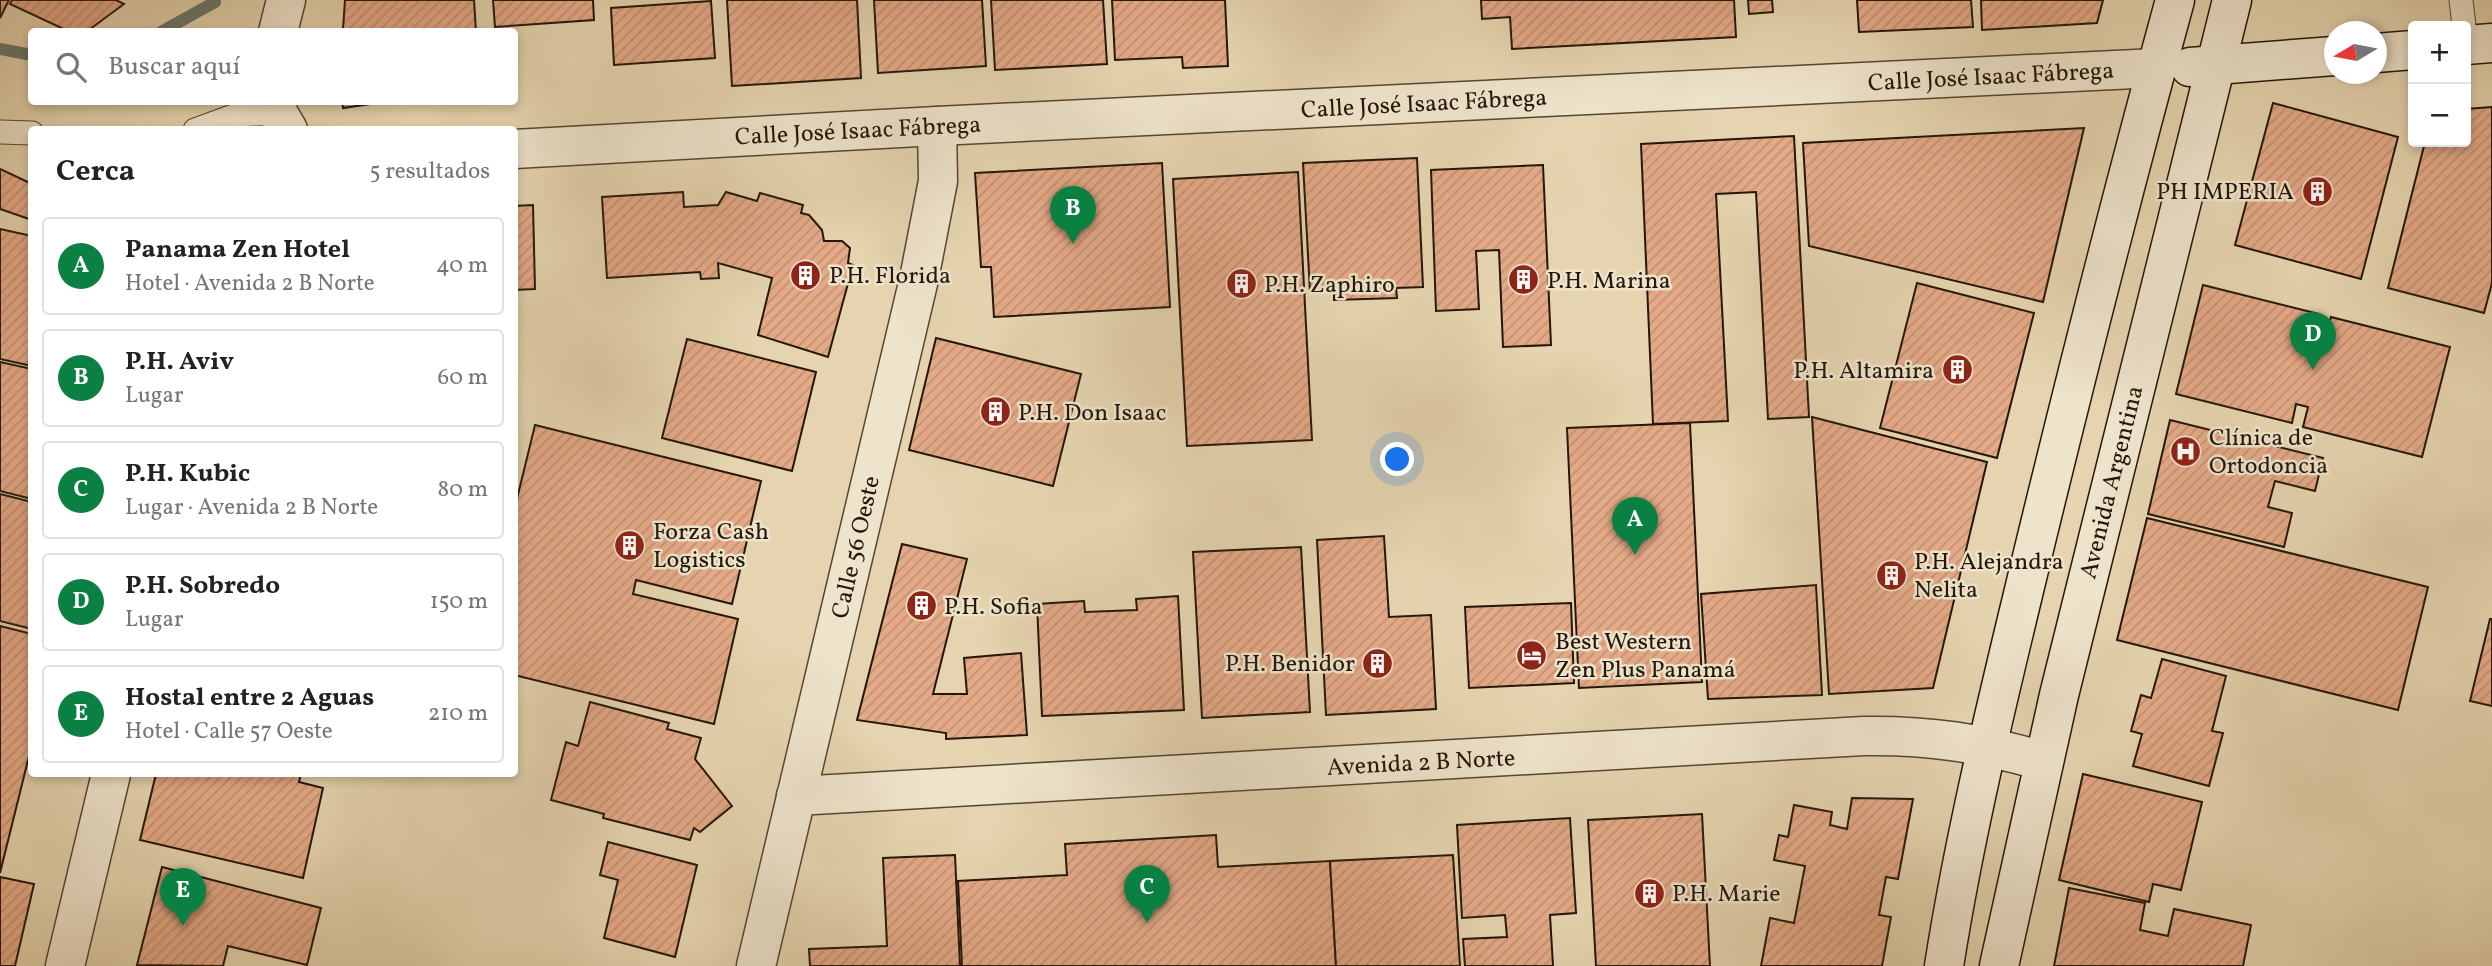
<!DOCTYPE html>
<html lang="es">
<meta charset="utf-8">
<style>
body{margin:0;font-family:Vollkorn,serif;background:#f6f6f6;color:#222}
.controls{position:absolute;right:21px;top:21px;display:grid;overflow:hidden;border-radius:7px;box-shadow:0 4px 10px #0003}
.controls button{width:63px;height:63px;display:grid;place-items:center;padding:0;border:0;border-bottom:2px solid #e0e0e0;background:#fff;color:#222;font:35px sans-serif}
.compass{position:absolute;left:2324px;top:21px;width:63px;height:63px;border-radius:50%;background:#fff;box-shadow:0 4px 10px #0003;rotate:260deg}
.you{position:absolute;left:1398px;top:460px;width:24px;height:24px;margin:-18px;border:5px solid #fff;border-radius:50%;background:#1a73e8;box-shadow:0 0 0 10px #1a73e833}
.badge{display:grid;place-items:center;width:46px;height:46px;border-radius:50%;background:#0b8043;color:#fff;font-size:23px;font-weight:700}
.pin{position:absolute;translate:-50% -58px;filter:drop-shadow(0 2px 4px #0008)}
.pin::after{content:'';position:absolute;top:37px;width:24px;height:21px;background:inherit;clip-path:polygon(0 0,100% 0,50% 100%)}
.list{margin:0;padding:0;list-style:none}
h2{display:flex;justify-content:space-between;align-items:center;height:91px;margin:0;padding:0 28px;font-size:30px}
h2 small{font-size:23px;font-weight:400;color:#767676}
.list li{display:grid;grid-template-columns:46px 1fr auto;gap:21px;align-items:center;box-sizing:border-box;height:98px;margin:0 14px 14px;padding:0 14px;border:2px solid #e0e0e0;border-radius:7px}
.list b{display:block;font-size:26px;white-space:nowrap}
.list p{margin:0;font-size:23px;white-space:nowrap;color:#767676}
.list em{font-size:23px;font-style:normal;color:#767676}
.icon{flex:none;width:38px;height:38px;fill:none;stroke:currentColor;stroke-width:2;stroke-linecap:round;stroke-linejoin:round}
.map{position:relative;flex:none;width:2492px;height:966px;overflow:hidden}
.search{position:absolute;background:#fff;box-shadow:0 4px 10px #0003;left:28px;top:28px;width:490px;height:77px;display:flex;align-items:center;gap:18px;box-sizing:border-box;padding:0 24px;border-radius:7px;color:#767676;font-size:26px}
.panel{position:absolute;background:#fff;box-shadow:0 4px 10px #0003;left:28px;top:126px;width:490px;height:651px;border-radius:7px}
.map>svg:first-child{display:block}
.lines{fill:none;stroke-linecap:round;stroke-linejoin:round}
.stream{stroke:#68776e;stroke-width:12}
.building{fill:url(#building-hatch);stroke:#24170a;stroke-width:2}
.lane-casing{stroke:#544633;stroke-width:25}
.street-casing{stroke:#544633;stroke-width:41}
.secondary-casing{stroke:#24170a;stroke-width:41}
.lane{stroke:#eee3cb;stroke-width:23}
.street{stroke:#eee3cb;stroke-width:38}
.secondary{stroke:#eee3cb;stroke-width:38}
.labels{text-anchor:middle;stroke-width:5;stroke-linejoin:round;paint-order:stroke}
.street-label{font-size:24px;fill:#24170a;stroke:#eee3cb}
.poi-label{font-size:24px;fill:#24170a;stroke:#eee3cb;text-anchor:start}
</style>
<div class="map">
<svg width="2492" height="966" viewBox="0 0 2492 966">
<defs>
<pattern id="building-hatch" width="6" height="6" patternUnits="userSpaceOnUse" patternTransform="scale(1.75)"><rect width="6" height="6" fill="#e4a987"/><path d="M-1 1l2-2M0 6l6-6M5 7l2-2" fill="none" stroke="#c39173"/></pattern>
</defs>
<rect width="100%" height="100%" fill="#e5d4af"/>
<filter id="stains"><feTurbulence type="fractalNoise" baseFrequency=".00286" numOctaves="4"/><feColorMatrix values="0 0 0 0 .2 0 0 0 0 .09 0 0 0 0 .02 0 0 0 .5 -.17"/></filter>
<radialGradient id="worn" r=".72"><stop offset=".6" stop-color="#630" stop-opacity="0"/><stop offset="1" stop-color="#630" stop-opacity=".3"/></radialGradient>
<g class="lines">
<!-- stream -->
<g class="stream">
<polyline points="161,32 215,2"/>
<polyline points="0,49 32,55"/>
</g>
</g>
<!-- building -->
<g class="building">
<polygon points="0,0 9,0 0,18"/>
<polygon points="12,0 116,0 124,4 86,32 70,32 10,4"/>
<polygon points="345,0 474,0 476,32 338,32 343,29"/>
<polygon points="493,0 593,0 594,20 495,27"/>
<polygon points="727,0 857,0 861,78 732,86"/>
<polygon points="874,0 982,0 986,66 878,73"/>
<polygon points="991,0 1103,0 1107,64 995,70"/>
<polygon points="1112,0 1225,0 1228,66 1183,68 1182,57 1115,60"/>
<polygon points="1481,0 1734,0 1736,37 1512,49 1510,17 1482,19"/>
<polygon points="1748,0 1772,0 1773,12 1749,14"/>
<polygon points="1857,0 1971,0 1973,27 1859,32"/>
<polygon points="1981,0 2103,0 2097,23 1982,30"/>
<polygon points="711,1 715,58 614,65 611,8"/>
<polygon points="342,102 384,102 343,108"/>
<polygon points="2273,103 2398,137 2361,279 2235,245"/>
<polygon points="2492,107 2492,283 2484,313 2388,288 2425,142 2466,142 2466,109"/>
<polygon points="2084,128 2043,302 1809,246 1803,143"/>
<polygon points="1794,136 1809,417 1768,419 1756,192 1716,194 1728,421 1653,424 1641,144"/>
<polygon points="1417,158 1423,287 1396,288 1397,298 1334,300 1334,291 1310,292 1303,163"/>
<polygon points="1162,163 1170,307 994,317 991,267 981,267 975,173"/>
<polygon points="1543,165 1551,345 1503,347 1499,250 1476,251 1479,309 1436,311 1431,170"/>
<polygon points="0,169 32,184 32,220 0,209"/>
<polygon points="1298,172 1312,440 1187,446 1173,179"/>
<polygon points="683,192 684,207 718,205 726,192 757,201 760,193 803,205 801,213 809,215 822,230 824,241 842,241 850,248 848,263 853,265 828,357 758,335 772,278 718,263 719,278 701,279 700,272 607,278 602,197"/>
<polygon points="533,205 535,289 514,290 514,206"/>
<polygon points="0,229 32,236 32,366 0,359"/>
<polygon points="1917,283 2034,313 1997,458 1880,428"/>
<polygon points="2203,285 2319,314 2315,329 2327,332 2331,317 2450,347 2422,457 2303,427 2308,407 2296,404 2292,423 2176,394"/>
<polygon points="936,338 1081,374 1053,486 909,450"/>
<polygon points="687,339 816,372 792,471 662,438"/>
<polygon points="0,362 32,369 32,499 0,491"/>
<polygon points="1812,417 1987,462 1933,688 1829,694"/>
<polygon points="2170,420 2323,458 2315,491 2275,481 2268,507 2292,513 2284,547 2148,514"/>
<polygon points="1690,423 1702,682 1579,688 1567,428"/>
<polygon points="535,425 761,481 732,604 636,580 633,594 738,619 714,724 514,675 514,511"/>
<polygon points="0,494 32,502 32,629 0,621"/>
<polygon points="2147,518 2428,587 2398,710 2117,640"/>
<polygon points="1384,536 1389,617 1431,615 1436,709 1326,715 1317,540"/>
<polygon points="902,544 967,559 933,694 967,694 964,658 1021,653 1027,735 946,739 946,733 857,720"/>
<polygon points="1301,547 1310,712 1202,718 1193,552"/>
<polygon points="1816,585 1822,695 1708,699 1701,594"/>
<polygon points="1178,596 1184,710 1042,716 1037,604 1084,601 1085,612 1137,610 1136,599"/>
<polygon points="1571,603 1574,683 1469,688 1465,607"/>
<polygon points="2490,619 2492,619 2492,706 2470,701"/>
<polygon points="0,626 32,634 32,744 0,873"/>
<polygon points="2162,659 2226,676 2212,731 2223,733 2209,786 2133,766 2142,734 2131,731 2141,695 2151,698"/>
<polygon points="590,702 669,723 667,729 701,738 695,759 732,806 700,832 694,828 690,840 603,818 604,814 551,800 566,742 578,746"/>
<polygon points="156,774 301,774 299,782 323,788 303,878 140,840"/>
<polygon points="2083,774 2202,802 2181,890 2153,884 2149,902 2059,880"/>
<polygon points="1852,798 1913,799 1898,879 1886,877 1879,915 1891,917 1882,966 1761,966 1770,918 1794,923 1805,866 1774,860 1779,835 1788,837 1794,805 1832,812 1830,825 1847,829"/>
<polygon points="1702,814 1710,966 1596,966 1588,820"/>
<polygon points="1570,818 1576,913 1550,915 1553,966 1465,966 1463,939 1507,937 1505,915 1462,918 1457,825"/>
<polygon points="1216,835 1218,867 1330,861 1336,966 962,966 958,881 1067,875 1065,844"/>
<polygon points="608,842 697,865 675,957 604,938 618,880 600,875"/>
<polygon points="955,855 960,966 810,966 809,949 887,946 883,858"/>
<polygon points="1453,855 1460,966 1336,966 1330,861"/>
<polygon points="162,867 321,908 307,965 228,946 223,966 137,965"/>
<polygon points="0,877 34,884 15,966 0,966"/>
<polygon points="2069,888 2145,903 2140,930 2168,936 2174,909 2251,925 2243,966 2054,966"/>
</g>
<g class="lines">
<defs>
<g id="lane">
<polyline points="2461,0 2464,26"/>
<polyline points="195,130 236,115 278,113"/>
<polyline points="0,132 32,133"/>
</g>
<g id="street">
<polyline points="278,32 286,0"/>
<polyline points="277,102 278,113 288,130"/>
<polyline points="514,149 937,126 2156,68"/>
<path d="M796 796 1864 736C1930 735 1979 743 2043 761"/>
<polyline points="65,966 111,774"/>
<polyline points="756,966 919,279 938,181 937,126"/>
</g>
<g id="secondary">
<polyline points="2466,45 2492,43"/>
<polyline points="2376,53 2413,50"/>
<polyline points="2190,67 2334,56"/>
<path d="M1944 966C1966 826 2000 690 2033 553 2078 368 2125 183 2175 0"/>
<polyline points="1999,966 2059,695 2232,0"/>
</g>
</defs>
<!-- lane casing -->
<use href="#lane" class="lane-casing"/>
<!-- street casing -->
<use href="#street" class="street-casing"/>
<!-- secondary casing -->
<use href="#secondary" class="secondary-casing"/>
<!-- lane -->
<use href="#lane" class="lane"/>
<!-- street -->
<use href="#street" class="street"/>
<!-- secondary -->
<use href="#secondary" class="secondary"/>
</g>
<!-- icons -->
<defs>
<symbol id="building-disc" viewBox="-11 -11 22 22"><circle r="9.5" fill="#8f2418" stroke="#eee3cb"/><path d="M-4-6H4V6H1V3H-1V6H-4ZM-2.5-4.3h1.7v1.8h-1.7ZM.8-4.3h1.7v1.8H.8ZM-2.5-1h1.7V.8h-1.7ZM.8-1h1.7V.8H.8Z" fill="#fff"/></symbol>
<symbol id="hospital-disc" viewBox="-11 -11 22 22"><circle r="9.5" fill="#8f2418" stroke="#eee3cb"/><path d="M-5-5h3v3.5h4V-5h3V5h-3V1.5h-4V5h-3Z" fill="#fff"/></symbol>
<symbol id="hotel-disc" viewBox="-11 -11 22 22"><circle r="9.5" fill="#8f2418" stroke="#eee3cb"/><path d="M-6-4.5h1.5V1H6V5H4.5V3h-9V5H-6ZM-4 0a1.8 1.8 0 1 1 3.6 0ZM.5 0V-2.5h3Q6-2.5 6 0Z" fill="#fff"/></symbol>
</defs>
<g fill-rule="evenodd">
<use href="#building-disc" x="2300" y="174" width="35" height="35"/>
<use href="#building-disc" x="788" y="258" width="35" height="35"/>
<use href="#building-disc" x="1506" y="262" width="35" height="35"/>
<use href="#building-disc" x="1224" y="266" width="35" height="35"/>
<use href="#building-disc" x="1940" y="352" width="35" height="35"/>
<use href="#building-disc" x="978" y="394" width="35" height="35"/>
<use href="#hospital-disc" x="2168" y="434" width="35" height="35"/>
<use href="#building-disc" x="612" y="528" width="35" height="35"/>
<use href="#building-disc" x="1874" y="558" width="35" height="35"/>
<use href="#building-disc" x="904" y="588" width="35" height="35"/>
<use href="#hotel-disc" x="1514" y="638" width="35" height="35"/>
<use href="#building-disc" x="1360" y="646" width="35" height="35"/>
<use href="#building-disc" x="1632" y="876" width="35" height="35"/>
</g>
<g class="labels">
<!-- street labels -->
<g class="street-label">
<text transform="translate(1991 76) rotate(-3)" y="8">Calle José Isaac Fábrega</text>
<text transform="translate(1424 103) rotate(-3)" y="8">Calle José Isaac Fábrega</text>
<text transform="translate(858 130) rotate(-3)" y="8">Calle José Isaac Fábrega</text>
<text transform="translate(2111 482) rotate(-76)" y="8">Avenida Argentina</text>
<text transform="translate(855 547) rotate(-77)" y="8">Calle 56 Oeste</text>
<text transform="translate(1421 762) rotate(-3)" y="8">Avenida 2 B Norte</text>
</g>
<!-- poi labels -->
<g class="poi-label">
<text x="2294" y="199" text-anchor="end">PH IMPERIA</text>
<text x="829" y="283">P.H. Florida</text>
<text x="1547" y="288">P.H. Marina</text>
<text x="1264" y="292">P.H. Zaphiro</text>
<text x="1934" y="378" text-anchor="end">P.H. Altamira</text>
<text x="1018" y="420">P.H. Don Isaac</text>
<text x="2209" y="445">Clínica de<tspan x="2209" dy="28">Ortodoncia</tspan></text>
<text x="653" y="539">Forza Cash<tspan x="653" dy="28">Logistics</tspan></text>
<text x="1914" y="569">P.H. Alejandra<tspan x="1914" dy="28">Nelita</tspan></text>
<text x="944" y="614">P.H. Sofia</text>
<text x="1555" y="649">Best Western<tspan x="1555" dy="28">Zen Plus Panamá</tspan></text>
<text x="1355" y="671" text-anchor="end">P.H. Benidor</text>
<text x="1672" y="901">P.H. Marie</text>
</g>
</g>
<rect width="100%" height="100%" filter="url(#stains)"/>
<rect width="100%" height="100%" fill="url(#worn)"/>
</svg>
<div class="controls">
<button>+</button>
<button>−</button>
</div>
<svg class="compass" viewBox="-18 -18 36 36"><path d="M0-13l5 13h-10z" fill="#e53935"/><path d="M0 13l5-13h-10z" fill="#767676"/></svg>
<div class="you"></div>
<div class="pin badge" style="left:1635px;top:555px">A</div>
<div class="pin badge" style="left:1073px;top:244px">B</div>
<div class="pin badge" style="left:1147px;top:923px">C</div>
<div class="pin badge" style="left:2313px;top:370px">D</div>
<div class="pin badge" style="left:183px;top:926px">E</div>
<div class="search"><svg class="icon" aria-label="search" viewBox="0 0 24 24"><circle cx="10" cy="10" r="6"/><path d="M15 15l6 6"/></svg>Buscar aquí</div>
<section class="panel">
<h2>Cerca<small>5 resultados</small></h2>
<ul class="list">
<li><span class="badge">A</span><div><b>Panama Zen Hotel</b><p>Hotel · Avenida 2 B Norte</p></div><em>40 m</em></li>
<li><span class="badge">B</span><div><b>P.H. Aviv</b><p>Lugar</p></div><em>60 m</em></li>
<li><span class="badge">C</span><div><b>P.H. Kubic</b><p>Lugar · Avenida 2 B Norte</p></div><em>80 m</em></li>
<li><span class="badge">D</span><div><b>P.H. Sobredo</b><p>Lugar</p></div><em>150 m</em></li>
<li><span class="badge">E</span><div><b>Hostal entre 2 Aguas</b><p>Hotel · Calle 57 Oeste</p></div><em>210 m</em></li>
</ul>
</section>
</div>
